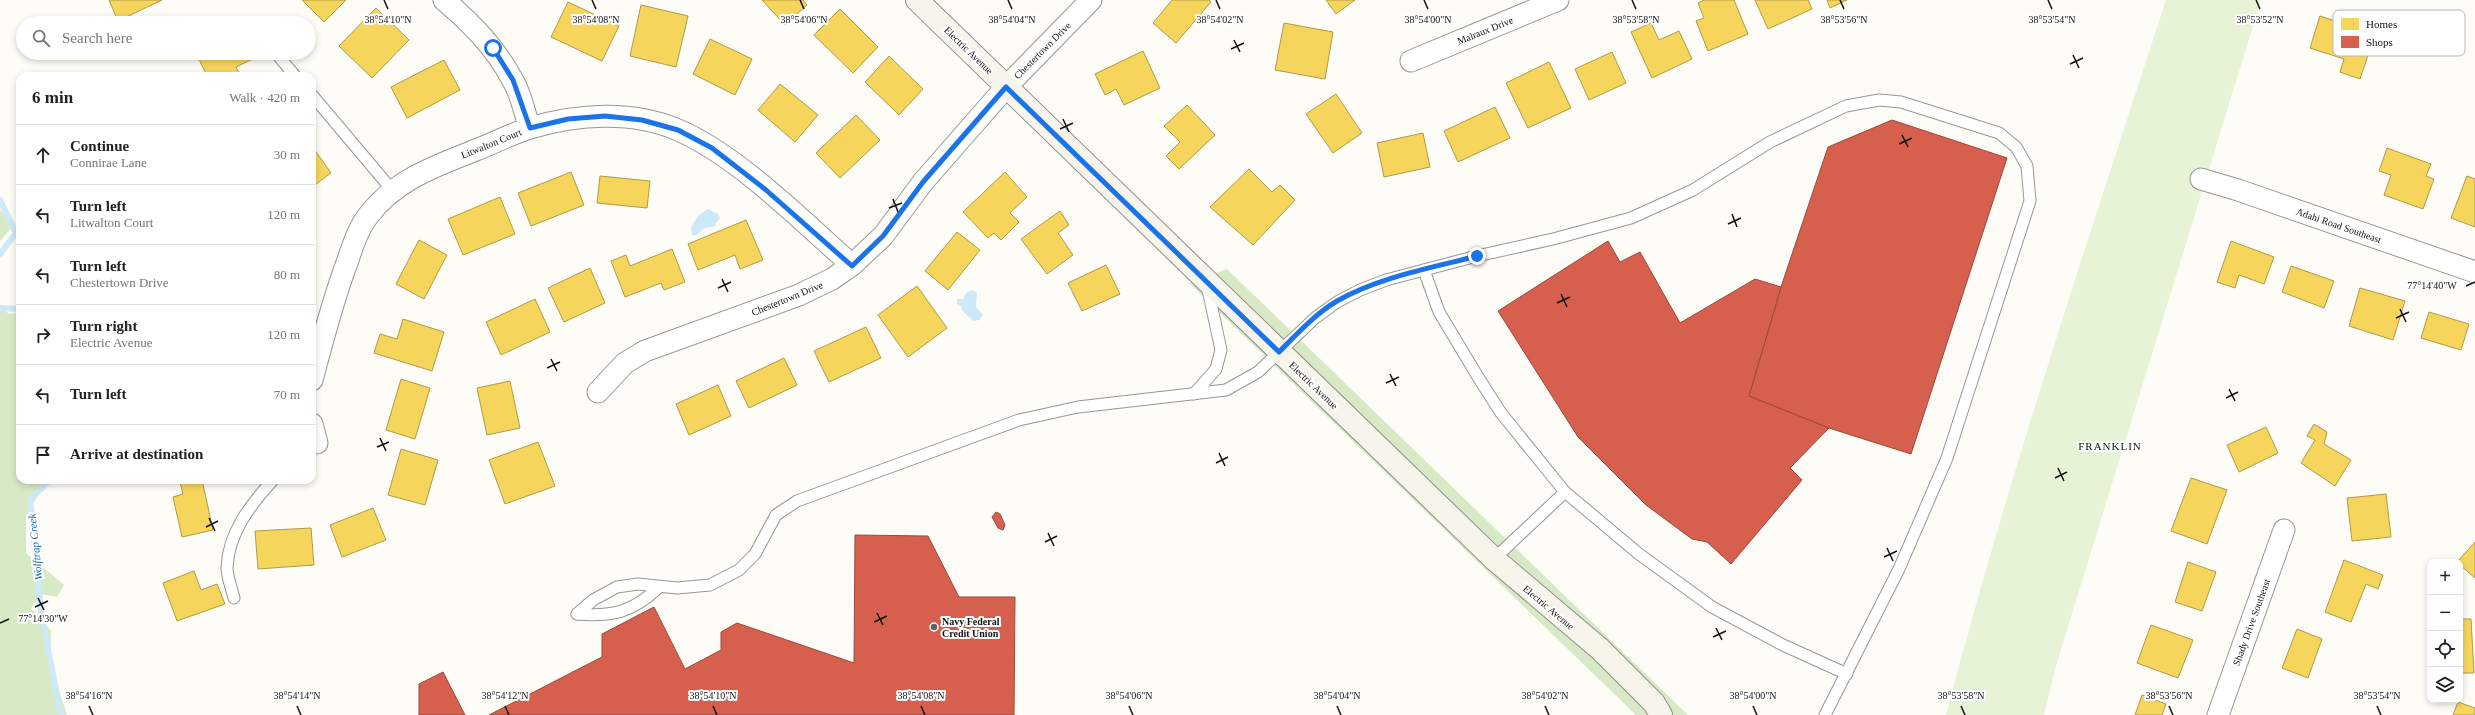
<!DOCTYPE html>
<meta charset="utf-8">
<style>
body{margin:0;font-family:"Times New Roman",serif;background:#f2f2f2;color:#222}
.controls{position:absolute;right:12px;bottom:12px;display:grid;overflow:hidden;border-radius:8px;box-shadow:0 2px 6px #0003}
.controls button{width:36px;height:36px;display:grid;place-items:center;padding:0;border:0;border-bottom:1px solid #e0e0e0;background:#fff;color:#222;font:20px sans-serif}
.stop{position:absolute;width:12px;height:12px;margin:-9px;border:3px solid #1a73e8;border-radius:50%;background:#fff}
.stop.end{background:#1a73e8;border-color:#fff;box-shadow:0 1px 4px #0008}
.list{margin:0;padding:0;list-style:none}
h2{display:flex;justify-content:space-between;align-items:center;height:52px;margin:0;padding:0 16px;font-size:17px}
h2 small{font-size:13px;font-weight:400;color:#767676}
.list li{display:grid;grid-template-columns:26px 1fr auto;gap:12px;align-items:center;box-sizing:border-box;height:60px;padding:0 16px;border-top:1px solid #e0e0e0}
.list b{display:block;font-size:15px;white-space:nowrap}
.list p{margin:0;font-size:13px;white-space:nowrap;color:#767676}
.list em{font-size:13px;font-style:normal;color:#767676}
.icon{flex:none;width:22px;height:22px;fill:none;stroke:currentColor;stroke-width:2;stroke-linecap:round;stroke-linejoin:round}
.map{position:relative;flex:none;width:2475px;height:715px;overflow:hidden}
.search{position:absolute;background:#fff;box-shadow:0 2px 6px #0003;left:16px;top:16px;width:300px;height:44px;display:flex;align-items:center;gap:10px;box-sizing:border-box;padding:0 14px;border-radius:22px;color:#767676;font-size:15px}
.panel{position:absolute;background:#fff;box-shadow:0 2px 6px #0003;left:16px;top:72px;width:300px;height:412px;border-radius:12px}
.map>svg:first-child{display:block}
.green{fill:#e7f3d7}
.forest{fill:#d8eac5}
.water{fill:#cde8f7}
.homes{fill:#f6d55c;stroke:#b19a46}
.shops{fill:#d6604d;stroke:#9b483b}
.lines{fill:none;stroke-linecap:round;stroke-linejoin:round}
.stream{stroke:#cde8f7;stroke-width:6}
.lane-casing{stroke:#979795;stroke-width:13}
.street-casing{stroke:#979795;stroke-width:23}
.secondary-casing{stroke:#8e8d8b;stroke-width:24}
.lane{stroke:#fffffe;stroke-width:11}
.street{stroke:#fffffe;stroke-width:21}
.secondary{stroke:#f6f4eb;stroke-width:22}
.route{stroke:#1a73e8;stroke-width:5}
.ticks{fill:none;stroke:#111;stroke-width:1.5}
.poi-dot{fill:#646362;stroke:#fff;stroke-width:1.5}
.labels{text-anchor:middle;stroke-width:4;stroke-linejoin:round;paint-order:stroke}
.street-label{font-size:10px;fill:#111;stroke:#fff}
.poi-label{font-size:10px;font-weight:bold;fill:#111;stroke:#fff;text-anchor:start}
.neighbourhood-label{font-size:11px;letter-spacing:1px;fill:#111;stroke:#fff}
.water-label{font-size:11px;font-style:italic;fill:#1768a6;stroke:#fff}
.key{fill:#fff;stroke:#b8b8b8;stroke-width:1}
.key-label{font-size:11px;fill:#111}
.ticks-label{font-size:10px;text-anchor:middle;fill:#111;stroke:#fff;stroke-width:4;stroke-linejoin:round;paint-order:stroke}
</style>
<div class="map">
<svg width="2475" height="715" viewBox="0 0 2475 715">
<rect width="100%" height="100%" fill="#fdfcf7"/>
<!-- green -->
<path class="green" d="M2166 0H2261L2055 669 2044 715H1946C2009 474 2089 237 2166 0Z"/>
<!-- forest -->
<g class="forest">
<polygon points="0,210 14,225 0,241"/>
<polygon points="1227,269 1688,715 1636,715 1189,283"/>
<polygon points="0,306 9,314 20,312 20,480 47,480 26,516 26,553 64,585 57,597 42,594 31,608 51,631 51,666 67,715 0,715"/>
</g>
<!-- water -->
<g class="water">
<polygon points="708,209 718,214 720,218 715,224 716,226 704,228 697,235 692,235 691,227 699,215"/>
<polygon points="972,290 977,292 976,307 983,315 979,320 973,321 962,310 961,306 957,304 957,299 963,299 967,292"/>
</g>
<!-- homes -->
<g class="homes">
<polygon points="109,0 162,0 118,21"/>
<polygon points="302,0 346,0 324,22"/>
<polygon points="762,0 803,0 807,5 785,25"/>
<polygon points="1172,0 1209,0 1211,2 1176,43 1153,23"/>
<polygon points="1326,0 1355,0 1336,14"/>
<polygon points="1704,0 1734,0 1748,34 1708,51 1696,21 1704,18 1698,3"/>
<polygon points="1755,0 1808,0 1812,9 1768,29"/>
<polygon points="1827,0 1847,0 1830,8"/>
<polygon points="568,2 619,26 602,61 551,37"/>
<polygon points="641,5 688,16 676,67 630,56"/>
<polygon points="376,8 409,40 372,78 339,46"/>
<polygon points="840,9 878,47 853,73 814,35"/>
<polygon points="2320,16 2375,34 2360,79 2340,72 2344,59 2310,48"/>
<polygon points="1284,23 1333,32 1325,79 1275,70"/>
<polygon points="1651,23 1659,40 1679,31 1692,59 1652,78 1631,32"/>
<polygon points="710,39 752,59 735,95 693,74"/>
<polygon points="1143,51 1160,88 1124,105 1116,89 1105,95 1095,74"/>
<polygon points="1612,52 1626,83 1589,100 1575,69"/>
<polygon points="196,53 255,53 257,57 236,67 240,75 238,76 207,76"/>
<polygon points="889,56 923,89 899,115 865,82"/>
<polygon points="444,60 460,90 407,118 391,87"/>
<polygon points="1549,62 1571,108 1528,128 1506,83"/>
<polygon points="780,84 818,115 795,142 758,110"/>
<polygon points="1336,94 1362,133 1333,153 1306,114"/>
<polygon points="1187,105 1215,135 1179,169 1166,156 1180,142 1164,126"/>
<polygon points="1495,107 1510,138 1458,162 1444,131"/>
<polygon points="856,115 880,140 840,178 816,153"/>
<polygon points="1423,133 1430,167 1384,177 1377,143"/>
<polygon points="312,146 331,173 312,187"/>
<polygon points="2387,148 2431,164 2426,176 2434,179 2423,209 2384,195 2391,175 2379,171"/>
<polygon points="1249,169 1272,192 1280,185 1295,200 1253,245 1210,207"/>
<polygon points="571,172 584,205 531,226 518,193"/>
<polygon points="1005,172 1027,197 1010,213 1019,222 1001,240 994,233 988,238 963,212"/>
<polygon points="600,176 650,181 647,208 597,203"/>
<polygon points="2467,176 2475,179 2475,227 2451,218"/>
<polygon points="500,197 515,234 463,255 448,219"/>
<polygon points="1060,211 1069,225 1058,233 1073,255 1047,274 1021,239"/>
<polygon points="746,220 763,260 740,269 735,255 698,270 688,244"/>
<polygon points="957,232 980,250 948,290 925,271"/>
<polygon points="419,240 447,255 424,299 396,284"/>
<polygon points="2231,241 2274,257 2264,284 2239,275 2235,288 2217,282"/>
<polygon points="672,249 685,282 664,290 661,283 625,297 611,261 626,255 630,266"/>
<polygon points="1106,265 1120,294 1082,311 1068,283"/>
<polygon points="2291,266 2334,281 2324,308 2282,292"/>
<polygon points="590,268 605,303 564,322 548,288"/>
<polygon points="917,286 947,328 908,357 878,315"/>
<polygon points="2360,288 2405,301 2393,340 2349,326"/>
<polygon points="535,299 550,332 501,355 486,322"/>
<polygon points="2429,312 2469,324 2461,350 2421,338"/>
<polygon points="403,319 444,332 432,371 374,353 380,334 397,339"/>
<polygon points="866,327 881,358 829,382 814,351"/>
<polygon points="784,358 797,385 749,408 736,381"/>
<polygon points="401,379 430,388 415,439 386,430"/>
<polygon points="510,381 520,428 487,435 477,388"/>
<polygon points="718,385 731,416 689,435 676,404"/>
<polygon points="2314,424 2327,432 2324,444 2351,460 2335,486 2301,463 2315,440 2307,436"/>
<polygon points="2266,427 2278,453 2239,472 2227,445"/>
<polygon points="538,442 555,486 505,504 489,460"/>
<polygon points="401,449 438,460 425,505 388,495"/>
<polygon points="2191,478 2227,490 2207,544 2171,531"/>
<polygon points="188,480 202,480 213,530 182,537 173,497 183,494 180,482"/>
<polygon points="2386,494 2391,537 2352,541 2347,498"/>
<polygon points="373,508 386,540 342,557 330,525"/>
<polygon points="311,528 314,565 258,569 255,531"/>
<polygon points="2475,542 2475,578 2460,565 2460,562 2457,562"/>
<polygon points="2344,560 2383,575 2378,589 2366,584 2351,622 2325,612"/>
<polygon points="2188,562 2216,572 2202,611 2175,602"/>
<polygon points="194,571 201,590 217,584 225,604 177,621 163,583"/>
<polygon points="2460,619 2471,619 2474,673 2460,673"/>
<polygon points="2151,625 2193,640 2178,678 2137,663"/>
<polygon points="2297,629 2322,639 2308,678 2282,668"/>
<polygon points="2142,695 2166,704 2162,715 2135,715"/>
<polygon points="2458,702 2475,708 2475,715 2453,715"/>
</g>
<!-- shops -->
<g class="shops">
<polygon points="1892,120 2007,158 1911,454 1829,428 1749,396 1781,287 1828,147"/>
<polygon points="1608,241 1620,262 1640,252 1680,323 1755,279 1781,287 1749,396 1829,428 1790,468 1802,480 1731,564 1707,542 1692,539 1646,505 1578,437 1498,311"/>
<polygon points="996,512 1000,514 1005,525 1003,530 998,528 992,517"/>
<polygon points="855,535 928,536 959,597 1015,597 1014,715 489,715 602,657 602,634 654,607 685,669 721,650 721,632 737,623 854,663"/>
<polygon points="443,672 465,715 419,715 419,684"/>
</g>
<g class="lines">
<!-- stream -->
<g class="stream">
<polyline points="0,200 16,233 0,254"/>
<polyline points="0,308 20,309"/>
<polyline points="50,480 30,500 41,612 60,712 63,715"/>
</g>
<defs>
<g id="lane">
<polyline points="276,53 295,76"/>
<polyline points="312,95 393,191"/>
<polyline points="1424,270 1439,312 1478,377 1501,413 1565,492 1639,554 1712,607 1783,645 1847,674"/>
<polyline points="1194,394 1216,369 1221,350 1207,285"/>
<polyline points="1494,559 1565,492"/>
<path d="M234 598C232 589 227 577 227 568 228 533 251 504 273 480"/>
<polyline points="577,614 593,600 617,587 638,584 677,588 710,585 739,570 755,554 776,515 797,501 1019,420 1078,407 1226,390 1258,372 1315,318 1337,302 1360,290 1386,280 1477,256 1553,239 1631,218 1693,190 1770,142 1846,106 1879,100 1901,102 1999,133 2016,147 2027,166 2030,201 1947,458 1899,569 1825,715"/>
<path d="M577 614C613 617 633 612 659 587"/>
</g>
<g id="street">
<path d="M444 0C471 23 495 47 512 79 521 93 524 112 530 128"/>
<polyline points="1411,61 1558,0"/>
<polyline points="2201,179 2238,190 2475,272"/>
<path d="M312 380C323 339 333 299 348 260 353 245 358 229 368 216 395 180 435 166 476 150 494 143 511 134 530 128 577 114 632 110 678 130 737 155 803 222 852 265"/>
<polyline points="598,392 625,363 645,351 799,295 832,279 852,265 883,236 923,182 1006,87 1091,0"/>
<polyline points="312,424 317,443"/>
<polyline points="2218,715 2284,530"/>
</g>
<polyline id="secondary" points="917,0 1494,559 1600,649 1654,703 1661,715"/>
</defs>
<!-- lane casing -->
<use href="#lane" class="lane-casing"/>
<!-- street casing -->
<use href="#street" class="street-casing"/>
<!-- secondary casing -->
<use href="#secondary" class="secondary-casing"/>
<!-- lane -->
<use href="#lane" class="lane"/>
<!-- street -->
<use href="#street" class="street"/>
<!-- secondary -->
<use href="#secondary" class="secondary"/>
</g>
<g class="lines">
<!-- route -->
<path class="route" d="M493 48 513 80 530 128 568 119 605 116 642 120 678 130 712 148 766 190 852 266 883 236 923 182 1006 87 1279 352C1297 334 1315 314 1337 301 1379 277 1431 268 1477 256"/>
</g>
<!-- ticks -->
<path class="ticks" d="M384 0 388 9M592 0 596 9M800 0 804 9M1008 0 1012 9M1216 0 1220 9M1424 0 1428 9M1632 0 1636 9M1840 0 1844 9M2048 0 2052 9M2256 0 2260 9M1234 40 1240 52M1231 49 1244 43M2073 55 2079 68M2070 64 2083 58M1063 119 1069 132M1060 129 1073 123M1902 135 1908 147M1899 144 1912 138M893 199 898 212M889 208 902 203M1732 214 1737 227M1728 224 1741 218M722 279 728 292M2466 286 2475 282M718 288 731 282M1561 294 1567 307M1557 303 1570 297M2400 309 2406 322M2396 318 2409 312M551 359 557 371M547 368 560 362M1390 374 1396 386M1386 383 1399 377M2229 389 2235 401M2226 398 2238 392M380 438 386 451M377 447 389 442M1219 453 1225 466M1216 463 1228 457M2058 468 2064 481M2055 478 2067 472M209 518 215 531M206 527 218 521M1048 533 1054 546M1045 542 1057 536M1887 548 1893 561M1884 557 1897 551M38 598 44 610M35 607 48 601M877 613 883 625M874 622 887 616M0 623 9 619M1716 628 1722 640M1713 637 1726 631M89 706 93 715M297 706 301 715M505 706 509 715M713 706 717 715M921 706 925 715M1129 706 1133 715M1337 706 1341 715M1545 706 1549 715M1753 706 1757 715M1961 706 1965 715M2169 706 2173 715M2377 706 2381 715"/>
<!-- markers -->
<circle class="poi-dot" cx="934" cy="627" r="4"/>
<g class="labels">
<!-- street labels -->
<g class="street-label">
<text transform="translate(1485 30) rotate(-22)" y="4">Malraux Drive</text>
<text transform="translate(969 50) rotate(44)" y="4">Electric Avenue</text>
<text transform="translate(1042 50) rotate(-45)" y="4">Chestertown Drive</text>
<text transform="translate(491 143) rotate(-22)" y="4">Litwalton Court</text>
<text transform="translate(2339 225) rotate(19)" y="4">Adahi Road Southeast</text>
<text transform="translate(787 298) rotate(-22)" y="4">Chestertown Drive</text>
<text transform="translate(1314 385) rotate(44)" y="4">Electric Avenue</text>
<text transform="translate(1549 607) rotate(40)" y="4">Electric Avenue</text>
<text transform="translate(2251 622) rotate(-70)" y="4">Shady Drive Southeast</text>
</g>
<!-- poi labels -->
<g class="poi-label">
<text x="942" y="625">Navy Federal<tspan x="942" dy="12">Credit Union</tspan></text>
</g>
<!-- neighbourhood labels -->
<g class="neighbourhood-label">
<text x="2110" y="450">FRANKLIN</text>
</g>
<!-- water labels -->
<g class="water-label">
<text transform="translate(35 547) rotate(-96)" y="4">Wolftrap Creek</text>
</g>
</g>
<!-- legend -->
<rect x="2333" y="10" width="132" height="46" rx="6" class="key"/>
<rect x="2341" y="18" width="18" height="12" fill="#f6d55c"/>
<rect x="2341" y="36" width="18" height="12" fill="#d6604d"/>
<g class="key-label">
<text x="2366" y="28">Homes</text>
<text x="2366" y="46">Shops</text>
</g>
<g class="ticks-label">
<text x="388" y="23">38°54'10"N</text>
<text x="596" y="23">38°54'08"N</text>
<text x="804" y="23">38°54'06"N</text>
<text x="1012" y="23">38°54'04"N</text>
<text x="1220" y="23">38°54'02"N</text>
<text x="1428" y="23">38°54'00"N</text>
<text x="1636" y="23">38°53'58"N</text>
<text x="1844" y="23">38°53'56"N</text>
<text x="2052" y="23">38°53'54"N</text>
<text x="2260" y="23">38°53'52"N</text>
<text x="2432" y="289">77°14'40"W</text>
<text x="43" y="622">77°14'30"W</text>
<text x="297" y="699">38°54'14"N</text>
<text x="505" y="699">38°54'12"N</text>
<text x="713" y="699">38°54'10"N</text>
<text x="921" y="699">38°54'08"N</text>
<text x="1129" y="699">38°54'06"N</text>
<text x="1337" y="699">38°54'04"N</text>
<text x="1545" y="699">38°54'02"N</text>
<text x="1753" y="699">38°54'00"N</text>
<text x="1961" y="699">38°53'58"N</text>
<text x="2169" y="699">38°53'56"N</text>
<text x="2377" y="699">38°53'54"N</text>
<text x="89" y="699">38°54'16"N</text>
</g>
</svg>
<div class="controls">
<button>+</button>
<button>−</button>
<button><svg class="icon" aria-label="locate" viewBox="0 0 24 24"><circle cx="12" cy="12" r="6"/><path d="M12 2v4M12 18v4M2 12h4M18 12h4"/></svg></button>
<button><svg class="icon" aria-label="layers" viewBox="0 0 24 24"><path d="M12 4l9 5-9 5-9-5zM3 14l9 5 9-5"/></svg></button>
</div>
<div class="stop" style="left:493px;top:48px"></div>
<div class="stop end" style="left:1477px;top:256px"></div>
<div class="search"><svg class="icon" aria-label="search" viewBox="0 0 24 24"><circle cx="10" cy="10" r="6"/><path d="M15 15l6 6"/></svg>Search here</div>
<section class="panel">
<h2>6 min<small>Walk · 420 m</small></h2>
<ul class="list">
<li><svg class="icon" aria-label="ahead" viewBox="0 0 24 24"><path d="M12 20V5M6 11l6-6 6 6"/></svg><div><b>Continue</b><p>Connirae Lane</p></div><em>30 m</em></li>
<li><svg class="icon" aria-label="left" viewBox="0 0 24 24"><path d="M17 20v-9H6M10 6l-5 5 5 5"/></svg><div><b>Turn left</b><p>Litwalton Court</p></div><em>120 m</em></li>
<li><svg class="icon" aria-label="left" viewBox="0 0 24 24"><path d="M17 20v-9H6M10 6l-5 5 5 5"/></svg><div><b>Turn left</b><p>Chestertown Drive</p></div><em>80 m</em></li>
<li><svg class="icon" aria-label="right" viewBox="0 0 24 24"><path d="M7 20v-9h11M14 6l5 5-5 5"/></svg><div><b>Turn right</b><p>Electric Avenue</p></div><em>120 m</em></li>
<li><svg class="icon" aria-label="left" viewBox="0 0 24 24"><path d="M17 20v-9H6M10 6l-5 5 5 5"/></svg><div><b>Turn left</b></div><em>70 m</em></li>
<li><svg class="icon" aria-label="arrive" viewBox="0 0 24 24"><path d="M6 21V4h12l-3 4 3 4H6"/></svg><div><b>Arrive at destination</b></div></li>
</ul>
</section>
</div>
